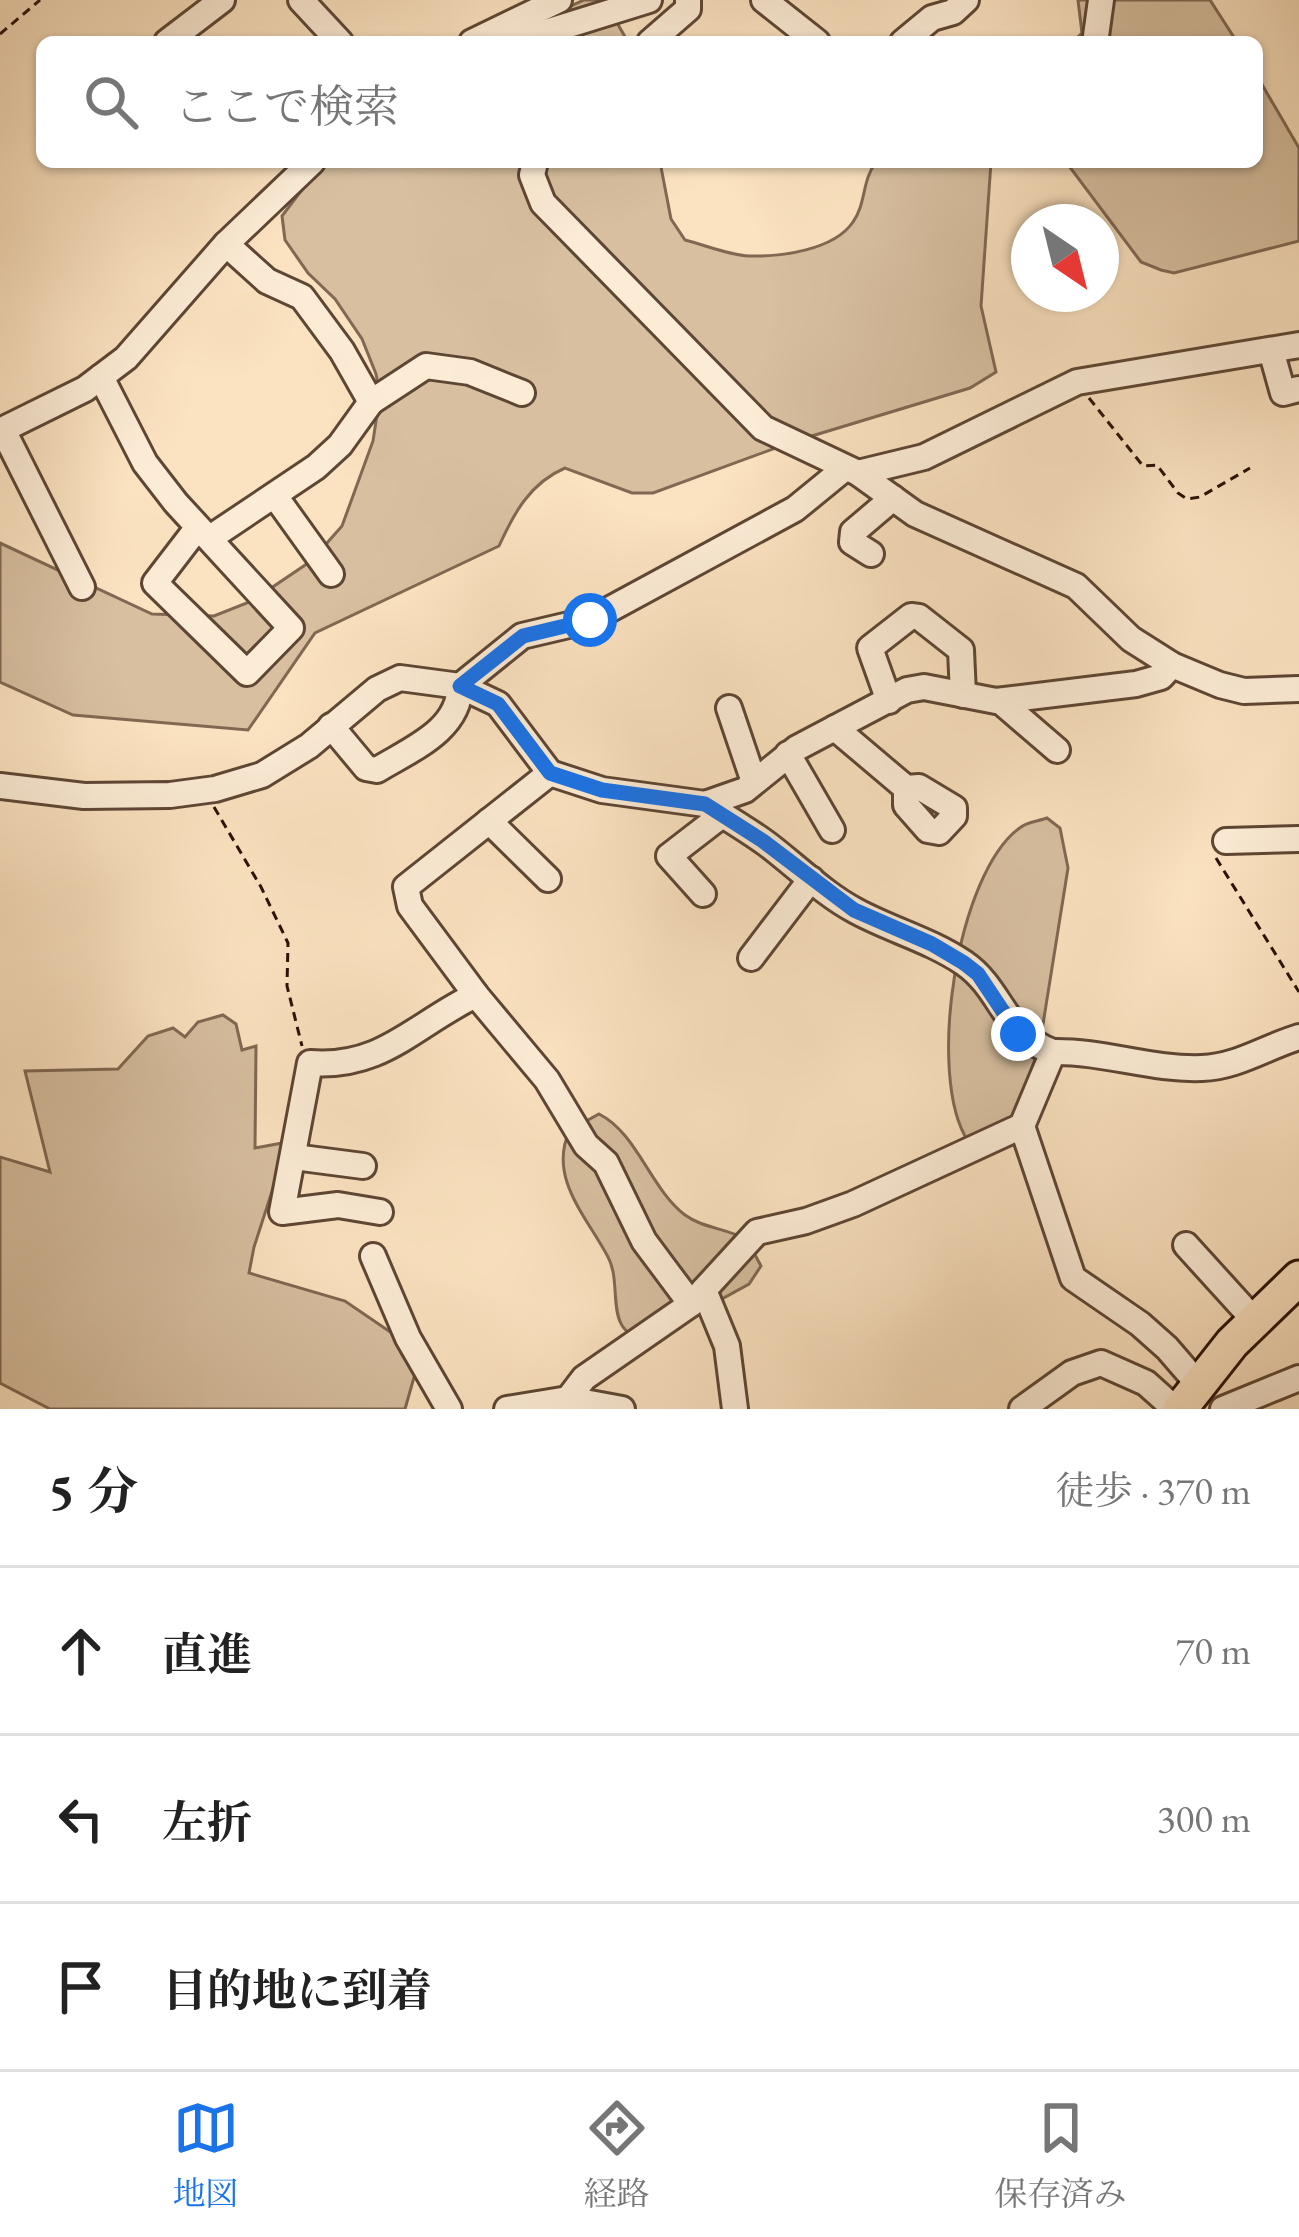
<!DOCTYPE html>
<html lang="ja">
<meta charset="utf-8">
<style>
body{margin:0;font-family:"EB Garamond","Noto Serif JP",serif;background:#f6f6f6;color:#222}
.compass{position:absolute;left:1011px;top:204px;width:108px;height:108px;border-radius:50%;background:#fff;box-shadow:0 3px 9px #0004;rotate:145deg}
.stop{position:absolute;width:36px;height:36px;margin:-27px;border:9px solid #1a73e8;border-radius:50%;background:#fff}
.stop.end{background:#1a73e8;border-color:#fff;box-shadow:0 3px 12px #0008}
.list{margin:0;padding:0;list-style:none}
h2{display:flex;justify-content:space-between;align-items:center;height:156px;margin:0;padding:0 48px;font-size:51px}
h2 small{font-size:39px;font-weight:400;color:#767676}
.list li{display:grid;grid-template-columns:78px 1fr auto;gap:36px;align-items:center;box-sizing:border-box;height:168px;padding:0 48px;border-top:3px solid #e0e0e0}
.list b{display:block;font-size:45px;white-space:nowrap}
.list em{font-size:39px;font-style:normal;color:#767676}
.icon{flex:none;width:66px;height:66px;fill:none;stroke:currentColor;stroke-width:2;stroke-linecap:round;stroke-linejoin:round}
.map{position:relative;flex:none;width:1299px;height:1409px;overflow:hidden}
.search{position:absolute;background:#fff;box-shadow:0 3px 9px #0004;left:36px;right:36px;top:36px;height:132px;display:flex;align-items:center;gap:30px;box-sizing:border-box;padding:0 42px;border-radius:18px;color:#767676;font-size:45px}
.sheet{height:660px;background:#fff}
nav{display:flex;justify-content:space-around;align-items:center;box-sizing:border-box;height:168px;border-top:3px solid #e0e0e0;background:#fff;font-size:33px;color:#767676}
nav a{display:grid;justify-items:center;gap:6px}
nav .on{color:#1a73e8}
.map>svg:first-child{display:block}
.green{fill:#d7bfa0;stroke:#806852;stroke-width:3}
.lines{fill:none;stroke-linecap:round;stroke-linejoin:round}
.minor-casing{stroke:#5e4634;stroke-width:30}
.highway-casing{stroke:#291205;stroke-width:39}
.path{stroke:#291205;stroke-width:3;stroke-dasharray:9 6;stroke-linecap:butt}
.minor{stroke:#fcecd6;stroke-width:24}
.highway{stroke:#fbe2c0;stroke-width:33}
.route{stroke:#1a73e8;stroke-width:15}
</style>
<div class="map">
<svg width="1299" height="1409" viewBox="0 0 1299 1409">
<rect width="100%" height="100%" fill="#fbe2c0"/>
<filter id="stains"><feTurbulence type="fractalNoise" baseFrequency=".00167" numOctaves="4"/><feColorMatrix values="0 0 0 0 .2 0 0 0 0 .09 0 0 0 0 .02 0 0 0 .5 -.17"/></filter>
<radialGradient id="worn" r=".72"><stop offset=".6" stop-color="#630" stop-opacity="0"/><stop offset="1" stop-color="#630" stop-opacity=".3"/></radialGradient>
<!-- green -->
<g class="green">
<polygon points="584,0 604,0 628,42 492,42"/>
<polygon points="1078,0 1210,0 1237,42 1073,42 1082,33"/>
<polygon points="1257,76 1299,148 1299,241 1174,273 1161,270 1141,262 1066,162 1257,162"/>
<path d="M323 162H660L671 219 685 240C705 245 728 255 749 256 781 257 834 250 853 222 866 204 862 180 876 162H991L981 306 996 372 970 388 792 442 653 493H632L565 468C530 483 514 513 499 546L315 633 248 730 73 715 0 682V543L152 614 214 616 252 601 311 561 342 526 373 441 380 395 376 374 362 339 335 299 308 273 285 240 282 216Z"/>
<path d="M1047 818 1060 828 1068 868 1031 1099 1009 1129 968 1141C926 1078 956 872 1021 827 1027 822 1039 821 1047 818Z"/>
<polygon points="223,1015 236,1024 242,1050 256,1046 255,1148 288,1142 254,1247 249,1273 345,1301 421,1353 405,1409 50,1409 0,1383 0,1157 50,1172 25,1071 118,1069 148,1036 173,1028 185,1037 198,1022"/>
<path d="M599 1114C637 1133 650 1188 685 1215 704 1229 728 1228 747 1240L761 1266 749 1284 649 1339C601 1336 624 1286 608 1257 587 1217 547 1177 570 1130Z"/>
</g>
<g class="lines">
<defs>
<g id="minor">
<polyline points="301,0 340,42"/>
<polyline points="764,0 817,42"/>
<polyline points="1096,36 1101,0"/>
<polyline points="167,42 222,0"/>
<polyline points="472,42 559,0"/>
<polyline points="514,42 649,0"/>
<polyline points="650,42 688,9 688,0"/>
<polyline points="903,42 932,18 953,12 966,0"/>
<polyline points="535,162 532,175 543,203 763,428 858,473 915,514 1076,586 1131,639 1172,665 1220,685 1244,691 1299,689"/>
<polyline points="226,244 267,281 302,297 342,351 371,402"/>
<polyline points="1271,350 1283,393 1299,389"/>
<polyline points="101,377 145,463 176,503 291,628 247,673 155,583 198,527"/>
<polyline points="3,430 82,587"/>
<polyline points="0,431 85,389 126,358 226,244 312,162"/>
<polyline points="858,473 924,457 1077,382 1299,345"/>
<polyline points="275,496 331,574"/>
<polyline points="210,538 316,467 340,445 371,402 426,366 470,372 522,393"/>
<polyline points="871,554 852,542 853,532 893,498"/>
<polyline points="889,701 870,648 911,616 919,617 961,650 963,695"/>
<polyline points="1000,701 1057,750"/>
<polyline points="729,708 754,782"/>
<path d="M331 726 366 768 377 770C411 749 459 731 460 686L522 636 590 620 795 509 844 469"/>
<polyline points="835,728 906,788 919,787 954,808 954,816 939,832 928,830 906,805 906,788"/>
<polyline points="788,754 832,830"/>
<polyline points="550,773 406,887 410,906 476,995 547,1080 586,1145 606,1163 644,1241 691,1304"/>
<polyline points="0,786 84,796 170,795 215,789 262,775 309,746 377,689 400,678 460,686 498,704 550,773 602,790 705,804 745,790 797,748 907,690 924,687 996,701 1136,684 1161,677 1172,665"/>
<path d="M705 804C726 817 748 830 767 844 796 866 824 894 856 911 891 930 930 940 964 963 1003 990 1003 1034 1053 1052 1103 1051 1152 1070 1202 1068 1237 1067 1266 1047 1299 1037"/>
<polyline points="489,821 548,879"/>
<polyline points="1226,841 1299,839"/>
<polyline points="703,894 669,856 722,815"/>
<polyline points="751,958 811,879"/>
<polyline points="1022,1126 1073,1278 1140,1324 1167,1348 1199,1385"/>
<polyline points="294,1157 363,1166"/>
<path d="M380 1212 338 1205 282 1212 310 1063C383 1069 416 1023 476 995"/>
<polyline points="1186,1245 1255,1321"/>
<polyline points="373,1256 408,1338 449,1409"/>
<polyline points="704,1290 727,1346 735,1409"/>
<polyline points="568,1399 584,1378 691,1304 757,1232 806,1221 853,1204 1022,1126 1053,1052"/>
<polyline points="507,1409 568,1399 622,1409"/>
<polyline points="1022,1409 1072,1373 1101,1363 1146,1383 1175,1409"/>
<polyline points="1223,1409 1299,1378"/>
</g>
<polyline id="highway" points="1180,1409 1232,1343 1299,1278"/>
</defs>
<!-- minor casing -->
<use href="#minor" class="minor-casing"/>
<!-- highway casing -->
<use href="#highway" class="highway-casing"/>
<!-- path -->
<g class="path">
<polyline points="0,34 40,0"/>
<polyline points="1089,398 1143,466 1157,465 1178,493 1187,499 1200,497 1250,468"/>
<polyline points="214,807 261,887 288,943 287,986 302,1046"/>
<polyline points="1216,858 1299,992"/>
</g>
<!-- minor -->
<use href="#minor" class="minor"/>
<!-- highway -->
<use href="#highway" class="highway"/>
</g>
<g class="lines">
<!-- route -->
<polyline class="route" points="590,620 523,636 460,686 498,704 550,773 602,790 705,804 763,841 854,910 932,944 964,963 978,974 1018,1034"/>
</g>
<rect width="100%" height="100%" filter="url(#stains)"/>
<rect width="100%" height="100%" fill="url(#worn)"/>
</svg>
<svg class="compass" viewBox="-18 -18 36 36"><path d="M0-13l5 13h-10z" fill="#e53935"/><path d="M0 13l5-13h-10z" fill="#767676"/></svg>
<div class="stop" style="left:590px;top:620px"></div>
<div class="stop end" style="left:1018px;top:1034px"></div>
<div class="search"><svg class="icon" aria-label="search" viewBox="0 0 24 24"><circle cx="10" cy="10" r="6"/><path d="M15 15l6 6"/></svg>ここで検索</div>
</div>
<section class="sheet">
<h2>5 分<small>徒歩 · 370 m</small></h2>
<ul class="list">
<li><svg class="icon" aria-label="ahead" viewBox="0 0 24 24"><path d="M12 20V5M6 11l6-6 6 6"/></svg><div><b>直進</b></div><em>70 m</em></li>
<li><svg class="icon" aria-label="left" viewBox="0 0 24 24"><path d="M17 20v-9H6M10 6l-5 5 5 5"/></svg><div><b>左折</b></div><em>300 m</em></li>
<li><svg class="icon" aria-label="arrive" viewBox="0 0 24 24"><path d="M6 21V4h12l-3 4 3 4H6"/></svg><div><b>目的地に到着</b></div></li>
</ul>
</section>
<nav>
<a class="on"><svg class="icon" aria-label="map" viewBox="0 0 24 24"><path d="M3 6l6-2 6 2 6-2v14l-6 2-6-2-6 2zM9 4v14M15 6v14"/></svg>地図</a>
<a><svg class="icon" aria-label="directions" viewBox="0 0 24 24"><path d="M12 3l9 9-9 9-9-9zM9 14v-3h6M13 9l2 2-2 2"/></svg>経路</a>
<a><svg class="icon" aria-label="saved" viewBox="0 0 24 24"><path d="M7 4h10v16l-5-4-5 4z"/></svg>保存済み</a>
</nav>
